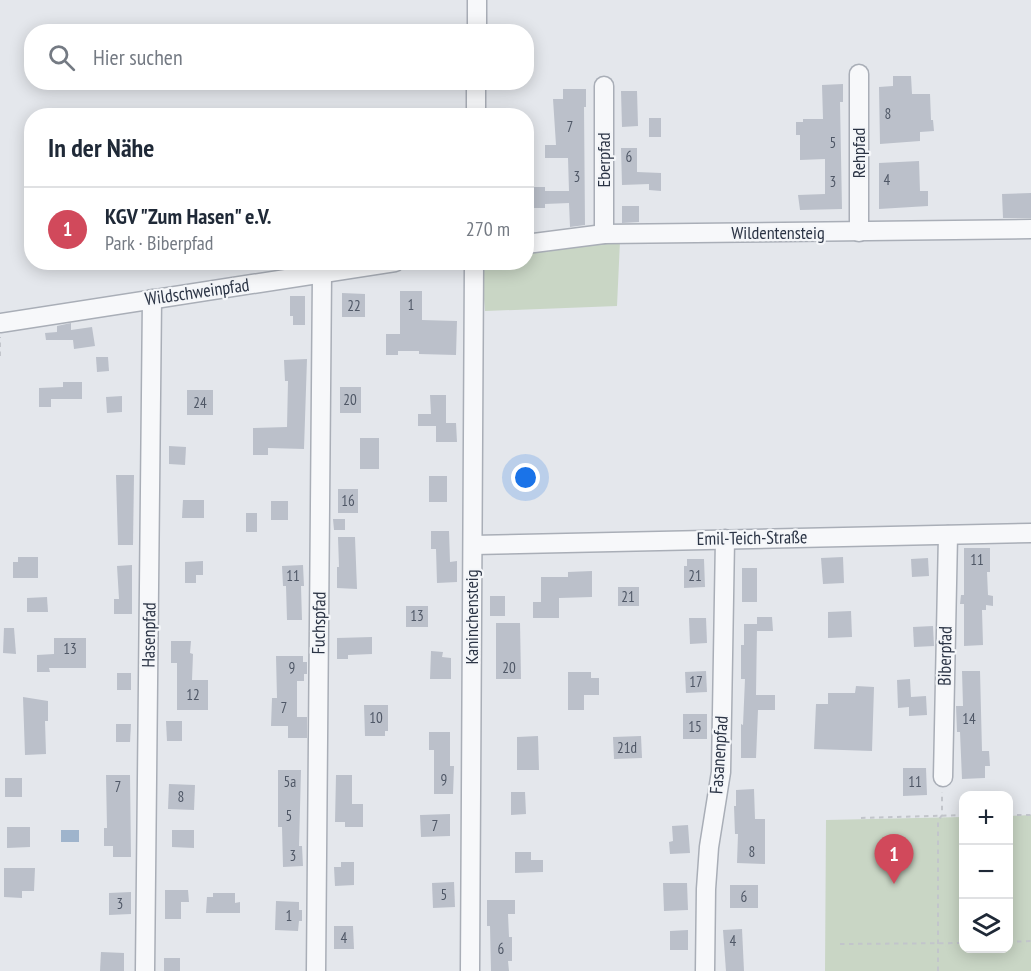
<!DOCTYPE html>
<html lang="de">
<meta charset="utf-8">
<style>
body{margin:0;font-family:"PT Sans Narrow",sans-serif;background:#f2f2f3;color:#1f2937}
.controls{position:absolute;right:18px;bottom:18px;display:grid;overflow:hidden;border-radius:12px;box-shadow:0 3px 15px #0003}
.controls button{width:54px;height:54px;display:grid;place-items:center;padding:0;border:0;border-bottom:2px solid #e0e1e3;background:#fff;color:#1f2937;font:30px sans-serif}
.you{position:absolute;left:526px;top:478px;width:21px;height:21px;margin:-15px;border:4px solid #fff;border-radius:50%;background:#1a73e8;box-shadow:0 0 0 9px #1a73e833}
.badge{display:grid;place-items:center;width:39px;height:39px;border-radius:50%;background:#d1495b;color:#fff;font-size:20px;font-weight:700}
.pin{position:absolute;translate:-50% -50px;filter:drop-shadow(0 2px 3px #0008)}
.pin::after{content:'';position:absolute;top:32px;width:21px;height:18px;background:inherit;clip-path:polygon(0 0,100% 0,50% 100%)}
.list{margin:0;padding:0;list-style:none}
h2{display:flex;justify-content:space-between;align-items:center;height:78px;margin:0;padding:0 24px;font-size:26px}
h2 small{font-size:20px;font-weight:400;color:#747a83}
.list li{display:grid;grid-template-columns:39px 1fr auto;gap:18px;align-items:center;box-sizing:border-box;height:84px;padding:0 24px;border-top:2px solid #e0e1e3}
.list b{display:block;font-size:22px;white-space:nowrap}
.list p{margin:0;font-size:20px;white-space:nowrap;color:#747a83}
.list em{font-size:20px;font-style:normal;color:#747a83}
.icon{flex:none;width:33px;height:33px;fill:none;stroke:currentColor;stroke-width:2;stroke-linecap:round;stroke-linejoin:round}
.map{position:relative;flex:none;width:1031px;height:971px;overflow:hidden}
.search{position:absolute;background:#fff;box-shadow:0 3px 15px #0003;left:24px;top:24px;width:510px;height:66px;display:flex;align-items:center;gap:15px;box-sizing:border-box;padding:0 21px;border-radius:24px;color:#747a83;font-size:22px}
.panel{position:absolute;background:#fff;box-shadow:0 3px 15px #0003;left:24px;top:108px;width:510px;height:162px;border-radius:24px}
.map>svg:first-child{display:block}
.green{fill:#c9d6c5}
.water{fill:#9fb4cc}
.building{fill:#bbc0ca}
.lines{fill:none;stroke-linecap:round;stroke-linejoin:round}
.minor-casing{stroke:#a9aeb7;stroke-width:21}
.path{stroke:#c2c5cb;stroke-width:2;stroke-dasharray:4.5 4.5;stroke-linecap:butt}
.minor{stroke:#f7f8fa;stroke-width:18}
.labels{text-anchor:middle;stroke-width:4.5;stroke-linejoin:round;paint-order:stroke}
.number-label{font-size:15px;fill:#4f5766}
.street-label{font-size:18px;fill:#2b3445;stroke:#f4f6f9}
</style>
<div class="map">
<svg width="1031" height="971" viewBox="0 0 1031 971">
<rect width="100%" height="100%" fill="#e4e7ec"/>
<!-- green -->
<g class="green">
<polygon points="620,241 617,306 485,311 481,263 526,262 527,252"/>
<polygon points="1031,815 1031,971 825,971 826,820 963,817 964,948 1008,948 1009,816"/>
</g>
<!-- water -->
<rect class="water" x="61" y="830" width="18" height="12"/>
<!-- building -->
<g class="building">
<polygon points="893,76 911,76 912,94 930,94 931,120 933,120 934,131 920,132 920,141 880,144 879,87 893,86"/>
<polygon points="843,84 843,102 840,102 842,209 800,210 798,195 825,194 825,159 800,160 800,135 796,135 796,122 803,122 803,119 823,119 822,85"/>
<polygon points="563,89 586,89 586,107 584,107 585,225 570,227 569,203 545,204 545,208 534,208 533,187 545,187 545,191 569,191 568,158 545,158 545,145 556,145 553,99 563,99"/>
<polygon points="621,91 637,91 638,126 622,127"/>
<rect x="649" y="118" width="12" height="19"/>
<polygon points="621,148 637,148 637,172 661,173 661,191 649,190 649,184 622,185"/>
<polygon points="919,161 920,191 928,191 928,206 879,209 879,163"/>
<polygon points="1031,193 1031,218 1003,218 1002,194"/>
<polygon points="622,206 639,206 639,222 622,223"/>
<polygon points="400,291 422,291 422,320 457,321 456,355 419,354 419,351 398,351 398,355 386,355 386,334 400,334"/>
<polygon points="342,293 365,294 365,317 342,317"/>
<polygon points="290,296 305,296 305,325 293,325 293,316 290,316"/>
<polygon points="71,323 71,330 92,327 95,346 74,349 73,340 46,340 45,333 57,332 57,326"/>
<polygon points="96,357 108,357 109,371 97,372"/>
<polygon points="307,359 304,449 268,448 268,455 253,455 253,428 287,427 288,381 285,381 284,360"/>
<polygon points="63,382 82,382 82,399 51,399 51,407 39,407 39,388 63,387"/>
<rect x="340" y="387" width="21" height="26"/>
<rect x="187" y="390" width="26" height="25"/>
<polygon points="430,395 446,395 446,423 456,423 457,442 436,442 436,426 418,426 418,414 431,414"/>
<polygon points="122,396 122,412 107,413 106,397"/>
<rect x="360" y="438" width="19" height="31"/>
<polygon points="169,446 186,447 185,465 169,464"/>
<polygon points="116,475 134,475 133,545 118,545"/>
<rect x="429" y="476" width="18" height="26"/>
<rect x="338" y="489" width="20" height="24"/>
<polygon points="183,500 204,500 204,518 182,518"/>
<rect x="271" y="501" width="17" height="19"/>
<rect x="246" y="513" width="11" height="19"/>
<polygon points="333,519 345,519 345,530 334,530"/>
<polygon points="431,531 449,531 450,562 457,561 457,582 437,583 436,549 431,549"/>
<polygon points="338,537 355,537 357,589 337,588 337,567 339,567"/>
<polygon points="964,548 990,548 990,572 987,572 988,595 993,596 993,606 986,605 986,610 982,610 983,645 964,646 964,604 960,604 961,595 964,595"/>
<polygon points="18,557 38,557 38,578 13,578 13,562 18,562"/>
<polygon points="843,557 844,583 823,584 821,558"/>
<polygon points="928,558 929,576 912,577 911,559"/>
<polygon points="687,559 704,559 705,587 684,588 684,566 687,566"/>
<polygon points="203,561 203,575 196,575 196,583 185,583 185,562"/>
<polygon points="132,565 132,614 114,614 114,599 119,599 117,566"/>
<polygon points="303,565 304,586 301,586 302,620 287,620 286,586 283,586 282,566"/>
<rect x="742" y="568" width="15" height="34"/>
<polygon points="592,571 592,597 559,598 559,618 533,618 533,602 541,602 541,577 568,577 568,572"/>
<rect x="618" y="587" width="21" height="19"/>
<rect x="490" y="596" width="15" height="20"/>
<polygon points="47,597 48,612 27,612 27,598"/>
<rect x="406" y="606" width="22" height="21"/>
<polygon points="851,611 852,637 828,638 828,612"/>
<polygon points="757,617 772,617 773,631 757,631 757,628 756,695 775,695 775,710 758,710 756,758 741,758 741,724 743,725 745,679 741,679 741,645 744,645 744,624 757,624"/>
<polygon points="689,618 706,618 707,643 690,644"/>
<polygon points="496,623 520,623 521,679 496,679"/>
<polygon points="933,626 934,646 914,647 913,627"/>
<polygon points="4,628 14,628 16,654 3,653"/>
<polygon points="372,637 372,654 348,655 348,659 337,659 337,638"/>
<polygon points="54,638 86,638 86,668 49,668 50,672 37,672 37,655 54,654"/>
<polygon points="171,641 191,641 190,653 193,654 192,680 208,680 208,710 177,710 177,663 171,663"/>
<polygon points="431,651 443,652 442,657 451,658 451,679 430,679"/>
<polygon points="276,656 303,656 303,662 307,662 307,674 304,674 304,681 297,681 297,717 307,717 307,738 288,738 288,726 271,726 272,698 277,698"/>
<polygon points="706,671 707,692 686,693 685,672"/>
<polygon points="962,671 980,671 982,751 989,751 990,766 985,766 985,778 962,779 960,732 957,732 956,706 963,706"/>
<polygon points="568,672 591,672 591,678 599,678 599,695 584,695 584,710 568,710"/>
<rect x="117" y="673" width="14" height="17"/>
<polygon points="910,679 911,697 926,696 927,715 909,716 909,707 898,708 897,680"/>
<polygon points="856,686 874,687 872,751 814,749 816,704 828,704 828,693 855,693"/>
<polygon points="23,697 48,701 48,721 45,721 46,754 25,755"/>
<polygon points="364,705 388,705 388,731 385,731 385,736 365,736"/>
<rect x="683" y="714" width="24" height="25"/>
<polygon points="166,721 182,721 182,741 167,741"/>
<polygon points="116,724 131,724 130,742 116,742"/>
<polygon points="429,732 450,732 450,766 454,766 453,794 434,794 434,750 429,750"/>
<polygon points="538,736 539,770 517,770 517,737"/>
<polygon points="641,736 642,758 614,759 613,737"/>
<polygon points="903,768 926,768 927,795 903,796"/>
<polygon points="278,770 301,770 299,846 302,846 303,866 283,867 282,827 278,827"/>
<polygon points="106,775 130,775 131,857 113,857 113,846 104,846 104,828 107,828"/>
<polygon points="336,775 352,775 352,804 363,804 363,827 345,827 345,822 335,822"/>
<rect x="5" y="778" width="17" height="19"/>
<polygon points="169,784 195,785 194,810 168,809"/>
<polygon points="754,789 755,819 765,819 765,864 737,863 738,834 735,834 734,806 736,806 736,790"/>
<polygon points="511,792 525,792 526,814 511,815"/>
<polygon points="450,814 450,836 421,837 420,815"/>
<polygon points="688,825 690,853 670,854 669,842 673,841 672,826"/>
<polygon points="7,827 30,827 30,847 7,848"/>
<polygon points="172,830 194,830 194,848 172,847"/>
<polygon points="515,852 531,852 531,860 543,860 543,872 515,873"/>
<polygon points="341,862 354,862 354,885 335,886 334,867 341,867"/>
<polygon points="4,868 35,868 34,891 22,891 22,898 4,897"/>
<polygon points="454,882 455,907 433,908 432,883"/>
<polygon points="663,883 687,883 688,910 664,911"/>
<rect x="730" y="885" width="28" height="23"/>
<polygon points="165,890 188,890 189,902 181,902 181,919 165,919"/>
<polygon points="131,892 131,914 109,915 109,893"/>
<polygon points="213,893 235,893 235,903 240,902 240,913 206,913 207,897 213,897"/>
<polygon points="487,900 515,900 515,914 508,914 509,937 512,937 512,961 508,961 509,971 491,971 490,926 487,926"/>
<polygon points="276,901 299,902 299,910 302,910 302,921 299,921 298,931 275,930"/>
<polygon points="334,926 353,926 354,949 334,949"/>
<polygon points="742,929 744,971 726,971 723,930"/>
<polygon points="688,930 688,950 670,950 670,931"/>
<polygon points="101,952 124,953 124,971 100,971"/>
<rect x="164" y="958" width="16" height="13"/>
</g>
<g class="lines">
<defs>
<g id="minor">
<polyline points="477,32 477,0"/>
<polyline points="476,116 476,82"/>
<polyline points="859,232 859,74"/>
<polyline points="604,234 604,86"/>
<polyline points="526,244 604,234 1031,229"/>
<polyline points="0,323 395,262"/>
<polyline points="473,545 1031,533"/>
<polyline points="943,777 948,535"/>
<polyline points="145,971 152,299"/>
<polyline points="316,971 322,274"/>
<polyline points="470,971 474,262"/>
<polyline points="705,971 706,889 709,847 721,772 725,539"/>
</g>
</defs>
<!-- minor casing -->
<use href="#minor" class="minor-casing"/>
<!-- path -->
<g class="path">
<polyline points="0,356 0,337"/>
<polyline points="1008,815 1031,815"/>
<polyline points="861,818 964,815"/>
<polyline points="1008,942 1031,941"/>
<polyline points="840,944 964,943"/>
<polyline points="938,971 938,821 942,815 942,792"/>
</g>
<!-- minor -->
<use href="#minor" class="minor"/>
</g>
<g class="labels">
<!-- number labels -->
<g class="number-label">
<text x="888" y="119">8</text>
<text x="570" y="132">7</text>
<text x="833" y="148">5</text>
<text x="629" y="162">6</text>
<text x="577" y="182">3</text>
<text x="887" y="185">4</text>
<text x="833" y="187">3</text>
<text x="411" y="310">1</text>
<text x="354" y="311">22</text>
<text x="350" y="405">20</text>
<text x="200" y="408">24</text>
<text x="348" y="506">16</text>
<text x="977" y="565">11</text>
<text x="293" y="581">11</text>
<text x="695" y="581">21</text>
<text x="628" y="602">21</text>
<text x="417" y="621">13</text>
<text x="70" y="654">13</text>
<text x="292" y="673">9</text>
<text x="509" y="673">20</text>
<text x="696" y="687">17</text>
<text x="193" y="700">12</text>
<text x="284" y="713">7</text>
<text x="376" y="723">10</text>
<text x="969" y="724">14</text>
<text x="695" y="732">15</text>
<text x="627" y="753">21d</text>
<text x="444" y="785">9</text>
<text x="290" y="787">5a</text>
<text x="915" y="787">11</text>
<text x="118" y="792">7</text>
<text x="181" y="802">8</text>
<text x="289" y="821">5</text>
<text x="435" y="831">7</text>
<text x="752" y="857">8</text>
<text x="293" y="861">3</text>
<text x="444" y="900">5</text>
<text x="744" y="902">6</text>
<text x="120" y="909">3</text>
<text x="289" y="921">1</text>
<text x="344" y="943">4</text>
<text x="733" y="946">4</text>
<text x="501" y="954">6</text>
</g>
<!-- street labels -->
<g class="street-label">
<text transform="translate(859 153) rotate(-90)" y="6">Rehpfad</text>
<text transform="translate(604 160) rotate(-90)" y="6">Eberpfad</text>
<text x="778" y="239">Wildentensteig</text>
<text transform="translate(197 292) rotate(-8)" y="6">Wildschweinpfad</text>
<text transform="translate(752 538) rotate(-1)" y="6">Emil-Teich-Straße</text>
<text transform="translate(472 617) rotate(-90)" y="6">Kaninchensteig</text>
<text transform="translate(319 623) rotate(-89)" y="6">Fuchspfad</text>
<text transform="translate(149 635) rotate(-89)" y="6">Hasenpfad</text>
<text transform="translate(945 656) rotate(-89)" y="6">Biberpfad</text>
<text transform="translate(719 755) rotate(-86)" y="6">Fasanenpfad</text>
</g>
</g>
</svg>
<div class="controls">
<button>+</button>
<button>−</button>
<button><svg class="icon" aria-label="layers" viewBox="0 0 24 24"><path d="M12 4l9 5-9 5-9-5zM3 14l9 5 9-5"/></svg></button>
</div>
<div class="you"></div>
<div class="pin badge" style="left:894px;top:884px">1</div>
<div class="search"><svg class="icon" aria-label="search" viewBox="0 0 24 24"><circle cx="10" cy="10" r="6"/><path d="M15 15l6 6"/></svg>Hier suchen</div>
<section class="panel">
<h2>In der Nähe<small></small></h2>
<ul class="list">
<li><span class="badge">1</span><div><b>KGV &quot;Zum Hasen&quot; e.V.</b><p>Park · Biberpfad</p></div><em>270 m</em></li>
</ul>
</section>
</div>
